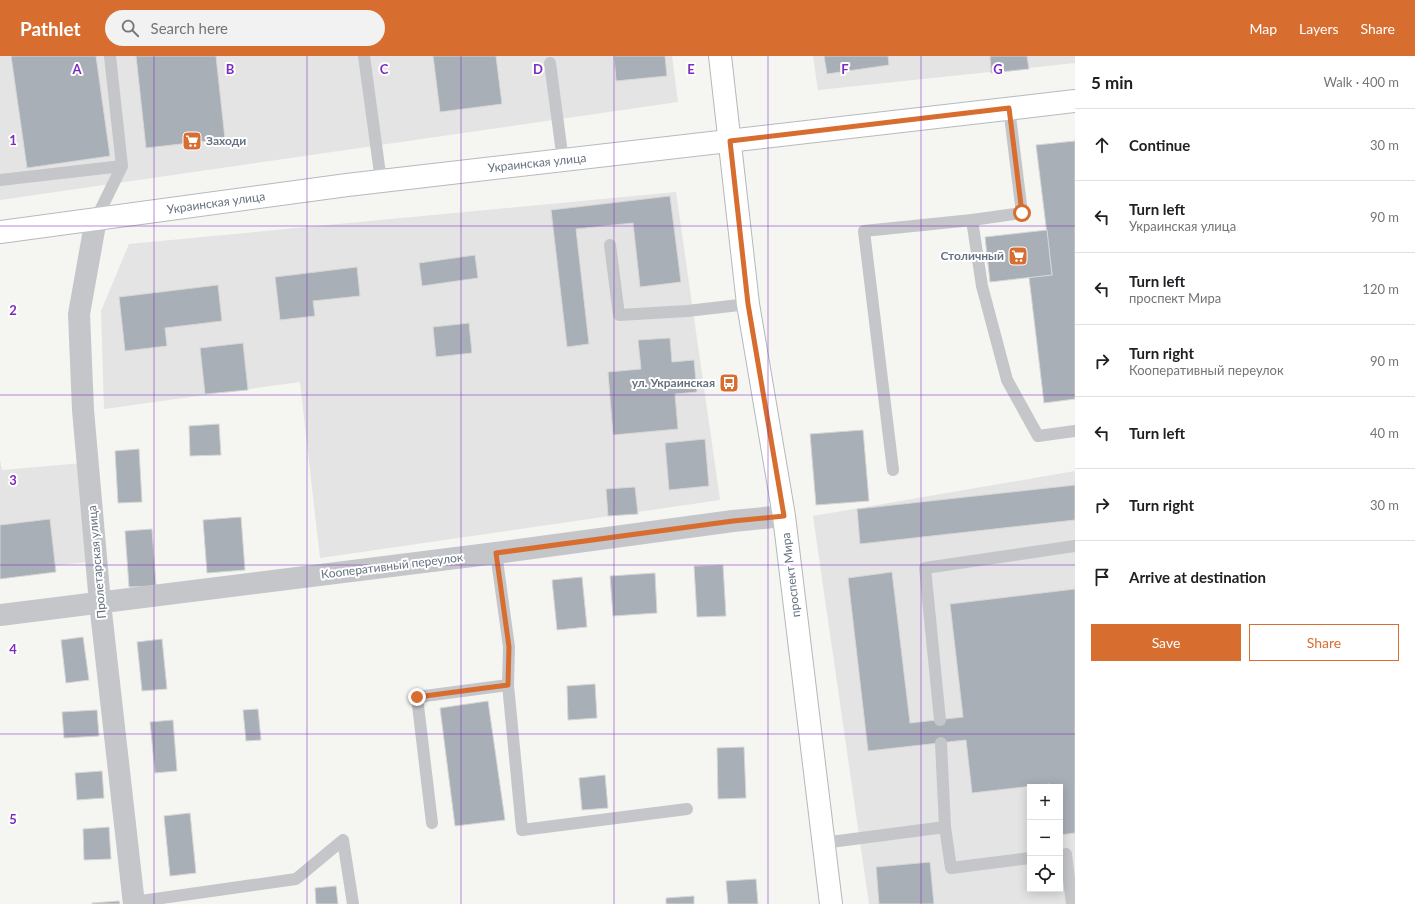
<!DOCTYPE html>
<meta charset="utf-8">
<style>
body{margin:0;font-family:Lato,sans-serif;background:#f2f2f2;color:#202124}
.controls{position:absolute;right:12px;bottom:12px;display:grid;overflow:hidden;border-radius:0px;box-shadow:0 2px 10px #0003}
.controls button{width:36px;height:36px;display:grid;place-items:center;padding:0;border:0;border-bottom:1px solid #e0e0e0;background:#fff;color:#202124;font:20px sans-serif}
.stop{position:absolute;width:12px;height:12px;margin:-9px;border:3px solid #d86d30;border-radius:50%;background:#fff}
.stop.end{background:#d86d30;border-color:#fff;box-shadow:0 1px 4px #0008}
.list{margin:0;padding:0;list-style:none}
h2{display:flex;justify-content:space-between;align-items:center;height:52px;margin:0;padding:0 16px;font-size:17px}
h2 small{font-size:13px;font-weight:400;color:#757577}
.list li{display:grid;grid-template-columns:26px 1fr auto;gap:12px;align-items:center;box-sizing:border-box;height:72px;padding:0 16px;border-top:1px solid #e0e0e0}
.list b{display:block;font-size:15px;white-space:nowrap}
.list p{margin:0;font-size:13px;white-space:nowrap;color:#757577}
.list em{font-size:13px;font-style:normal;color:#757577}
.actions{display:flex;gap:8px;padding:12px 16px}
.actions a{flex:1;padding:9px 0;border:1px solid #d86d30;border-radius:0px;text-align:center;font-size:14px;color:#d86d30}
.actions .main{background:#d86d30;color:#fff}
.icon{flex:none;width:22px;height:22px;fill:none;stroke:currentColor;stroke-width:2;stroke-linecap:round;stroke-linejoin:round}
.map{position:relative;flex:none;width:1075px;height:848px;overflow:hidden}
header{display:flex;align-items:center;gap:24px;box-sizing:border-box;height:56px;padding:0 20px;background:#d86d30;color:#fff}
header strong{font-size:19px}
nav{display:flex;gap:22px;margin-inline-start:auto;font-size:14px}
.search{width:280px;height:36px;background:#f2f2f2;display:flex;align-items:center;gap:10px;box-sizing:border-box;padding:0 14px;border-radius:22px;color:#757577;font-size:15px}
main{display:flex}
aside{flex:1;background:#fff}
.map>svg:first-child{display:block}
.built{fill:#e3e4e3;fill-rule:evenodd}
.building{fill:#a9afb6;stroke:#d6d7d5}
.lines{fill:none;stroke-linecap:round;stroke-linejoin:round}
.secondary-casing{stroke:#b6b9be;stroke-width:24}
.primary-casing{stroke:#b4b8bb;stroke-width:24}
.lane{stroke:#c4c6ca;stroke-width:12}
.street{stroke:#c4c6ca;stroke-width:22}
.secondary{stroke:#fff;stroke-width:22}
.primary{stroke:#fff;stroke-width:22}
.route{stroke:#d86d30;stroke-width:5}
.grid{fill:none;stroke:#7b2cbf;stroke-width:1;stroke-opacity:0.55}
.labels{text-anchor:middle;stroke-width:4;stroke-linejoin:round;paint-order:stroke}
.poi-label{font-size:12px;font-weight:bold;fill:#667281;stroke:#fff;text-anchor:end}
.street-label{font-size:12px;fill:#667281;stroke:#fff}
.grid-label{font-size:13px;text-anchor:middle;font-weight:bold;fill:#7b2cbf;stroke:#fff;stroke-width:4;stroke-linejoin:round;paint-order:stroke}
</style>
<header>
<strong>Pathlet</strong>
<div class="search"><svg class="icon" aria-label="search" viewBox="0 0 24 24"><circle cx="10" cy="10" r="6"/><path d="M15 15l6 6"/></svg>Search here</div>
<nav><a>Map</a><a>Layers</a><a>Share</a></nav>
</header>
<main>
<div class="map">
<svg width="1075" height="848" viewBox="0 0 1075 848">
<rect width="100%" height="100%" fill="#f5f5f2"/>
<!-- built -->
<g class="built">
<polygon points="0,0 672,0 678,46 0,144"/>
<polygon points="813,0 1075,0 1075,7 818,34"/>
<polygon points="676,136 720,444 320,502 300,326 104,353 101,255 129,188"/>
<polygon points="0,404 2,414 83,407 96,505 0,516"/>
<path d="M1075 415V848H869L813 460ZM1030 731H1060V833H1030Z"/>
</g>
<!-- building -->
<g class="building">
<polygon points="11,0 96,0 110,100 27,112"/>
<polygon points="136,0 216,0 225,83 146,92"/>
<polygon points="433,0 496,0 502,48 440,56"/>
<polygon points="614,0 665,0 667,20 616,25"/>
<polygon points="824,0 888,0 889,9 827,18"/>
<polygon points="990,0 1027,0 1029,13 991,17"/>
<polygon points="1075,85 1075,343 1044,347 1029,221 1052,219 1036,89"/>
<polygon points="670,140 681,226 640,231 633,167 576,173 589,288 567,291 551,154"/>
<polygon points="1047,174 1052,219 990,226 985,181"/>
<polygon points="475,199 478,222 422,230 419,207"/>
<polygon points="357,211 360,240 313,245 315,260 280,264 275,221"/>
<polygon points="218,229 222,265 165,272 167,290 125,295 119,241"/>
<polygon points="469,267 472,297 436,301 433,271"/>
<polygon points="670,282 672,306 694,304 697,336 675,338 678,373 613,379 608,316 641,313 638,284"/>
<polygon points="243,287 248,334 205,338 200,292"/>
<polygon points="219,368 221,399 190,400 189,370"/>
<polygon points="863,374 869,445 816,449 810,378"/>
<polygon points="705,383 709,430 669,434 665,387"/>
<polygon points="139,393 142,446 118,447 115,395"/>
<polygon points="1075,429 1075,464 860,488 857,453"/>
<polygon points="635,431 638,458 608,460 606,433"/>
<polygon points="241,461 245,514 207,517 203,464"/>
<polygon points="50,463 56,516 0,523 0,469"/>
<polygon points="152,473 156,530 129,531 125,475"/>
<polygon points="723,509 726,560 697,561 694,510"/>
<polygon points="892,516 910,667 963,661 950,548 1075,533 1075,777 1060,779 1060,731 1051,731 1050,728 972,737 966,684 868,695 848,522"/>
<polygon points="655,517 657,557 613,560 610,520"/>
<polygon points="582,521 587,571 557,574 552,524"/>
<polygon points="83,581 89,624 66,627 61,584"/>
<polygon points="162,583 167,633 142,635 137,586"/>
<polygon points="595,628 597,662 568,664 567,630"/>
<polygon points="488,645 505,764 455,770 440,652"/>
<polygon points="258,653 261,684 246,685 243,654"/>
<polygon points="97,654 99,680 64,682 62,656"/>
<polygon points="173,664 177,715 155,717 150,666"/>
<polygon points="744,691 746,742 718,743 717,692"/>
<polygon points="102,715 104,742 77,744 75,717"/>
<polygon points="605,719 608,752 582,754 579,722"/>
<polygon points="190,757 196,817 170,820 164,760"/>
<polygon points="109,771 111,803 84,804 83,773"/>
<polygon points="930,806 934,848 879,848 876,811"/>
<polygon points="756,823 758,848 728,848 726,825"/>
<polygon points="336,830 338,848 316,848 315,832"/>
<polygon points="694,840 694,848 666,848 666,842"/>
<polygon points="119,845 120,848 92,848 92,847"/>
</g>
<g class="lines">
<defs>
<polyline id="secondary" points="0,176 347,129 1075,45"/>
<polyline id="primary" points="720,0 748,248 784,460 831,848"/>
</defs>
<!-- secondary casing -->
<use href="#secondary" class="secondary-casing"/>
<!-- primary casing -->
<use href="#primary" class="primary-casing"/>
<!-- lane -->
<g class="lane">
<polyline points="364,0 381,125"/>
<polyline points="550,7 563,105"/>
<polyline points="1009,52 1022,157 972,164 982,230 1007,324 1038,380 1075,375"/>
<polyline points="0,124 122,110"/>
<polyline points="96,163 122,110 110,0"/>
<polyline points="610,189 619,259 687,255 748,248"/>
<polyline points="893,414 864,175 972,164"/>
<polyline points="508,629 522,774 687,753"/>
<polyline points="940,664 925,512 1075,490"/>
<polyline points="941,687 945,771"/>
<polyline points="432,767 417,641 508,629 509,591 496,497"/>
<polyline points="823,787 945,771 951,812 1030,802"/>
<polyline points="1066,798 1072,848"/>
<polyline points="134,846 296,823 343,784 353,848"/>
</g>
<!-- street -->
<g class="street">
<polyline points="96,163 79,258 83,354 100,547 134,848"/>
<polyline points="0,559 496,497 733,465 784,460"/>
</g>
<!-- secondary -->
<use href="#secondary" class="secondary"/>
<!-- primary -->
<use href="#primary" class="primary"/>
</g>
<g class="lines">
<!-- route -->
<polyline class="route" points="417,641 508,629 509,591 496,497 733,465 784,460 748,248 730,85 1009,52 1022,157"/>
</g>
<!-- grid -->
<path class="grid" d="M154 0V848M307 0V848M461 0V848M614 0V848M768 0V848M921 0V848M0 170H1075M0 339H1075M0 509H1075M0 678H1075"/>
<!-- icons -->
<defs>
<symbol id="supermarket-square" viewBox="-11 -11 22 22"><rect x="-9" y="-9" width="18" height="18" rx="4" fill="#d86d30" stroke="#fff"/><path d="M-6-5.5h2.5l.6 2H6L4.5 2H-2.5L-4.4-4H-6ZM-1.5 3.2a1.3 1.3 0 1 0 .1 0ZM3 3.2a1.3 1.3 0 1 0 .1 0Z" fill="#fff"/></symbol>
<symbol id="bus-square" viewBox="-11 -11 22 22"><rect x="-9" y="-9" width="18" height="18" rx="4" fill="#d86d30" stroke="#fff"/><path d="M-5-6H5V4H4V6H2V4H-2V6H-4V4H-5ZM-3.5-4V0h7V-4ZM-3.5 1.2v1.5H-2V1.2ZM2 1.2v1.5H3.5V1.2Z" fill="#fff"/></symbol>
</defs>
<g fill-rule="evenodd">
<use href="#supermarket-square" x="181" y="74" width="22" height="22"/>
<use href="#supermarket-square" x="1007" y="189" width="22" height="22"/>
<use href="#bus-square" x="718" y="316" width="22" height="22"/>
</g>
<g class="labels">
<!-- poi labels -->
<g class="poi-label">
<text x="206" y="89" text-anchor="start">Заходи</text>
<text x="1004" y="204">Столичный</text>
<text x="715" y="331">ул. Украинская</text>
</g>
<!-- street labels -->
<g class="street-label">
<text transform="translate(537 107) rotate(-6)" y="4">Украинская улица</text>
<text transform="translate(216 147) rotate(-8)" y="4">Украинская улица</text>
<text transform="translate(97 506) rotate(-95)" y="4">Пролетарская улица</text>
<text transform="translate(392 510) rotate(-7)" y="4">Кооперативный переулок</text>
<text transform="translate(791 519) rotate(-97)" y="4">проспект Мира</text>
</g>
</g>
<g class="grid-label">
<text x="77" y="18">A</text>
<text x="230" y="18">B</text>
<text x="384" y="18">C</text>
<text x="538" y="18">D</text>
<text x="691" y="18">E</text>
<text x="845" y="18">F</text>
<text x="998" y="18">G</text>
<text x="13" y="89">1</text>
<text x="13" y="259">2</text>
<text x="13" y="429">3</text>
<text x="13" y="598">4</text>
<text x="13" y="768">5</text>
</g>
</svg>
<div class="controls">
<button>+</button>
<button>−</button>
<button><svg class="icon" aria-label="locate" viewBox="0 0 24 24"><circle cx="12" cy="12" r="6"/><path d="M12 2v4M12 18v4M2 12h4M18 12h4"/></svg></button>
</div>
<div class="stop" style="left:1022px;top:157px"></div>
<div class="stop end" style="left:417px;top:641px"></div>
</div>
<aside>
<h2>5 min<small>Walk · 400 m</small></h2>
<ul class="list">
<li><svg class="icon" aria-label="ahead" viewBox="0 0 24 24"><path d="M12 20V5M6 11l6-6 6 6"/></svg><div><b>Continue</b></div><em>30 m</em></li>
<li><svg class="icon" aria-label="left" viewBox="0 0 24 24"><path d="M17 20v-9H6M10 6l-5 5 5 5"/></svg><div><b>Turn left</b><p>Украинская улица</p></div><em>90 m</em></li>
<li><svg class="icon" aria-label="left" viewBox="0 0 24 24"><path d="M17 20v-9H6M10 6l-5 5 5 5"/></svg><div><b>Turn left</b><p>проспект Мира</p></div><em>120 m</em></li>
<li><svg class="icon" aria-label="right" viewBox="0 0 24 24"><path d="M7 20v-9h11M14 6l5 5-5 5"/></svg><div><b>Turn right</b><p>Кооперативный переулок</p></div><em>90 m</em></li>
<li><svg class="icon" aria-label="left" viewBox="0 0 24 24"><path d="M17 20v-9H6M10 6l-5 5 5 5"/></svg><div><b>Turn left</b></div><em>40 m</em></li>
<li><svg class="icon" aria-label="right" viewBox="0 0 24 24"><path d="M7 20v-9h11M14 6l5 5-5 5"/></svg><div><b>Turn right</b></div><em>30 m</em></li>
<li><svg class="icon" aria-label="arrive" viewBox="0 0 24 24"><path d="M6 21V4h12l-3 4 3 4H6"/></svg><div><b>Arrive at destination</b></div></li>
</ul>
<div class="actions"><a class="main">Save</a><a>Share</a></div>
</aside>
</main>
